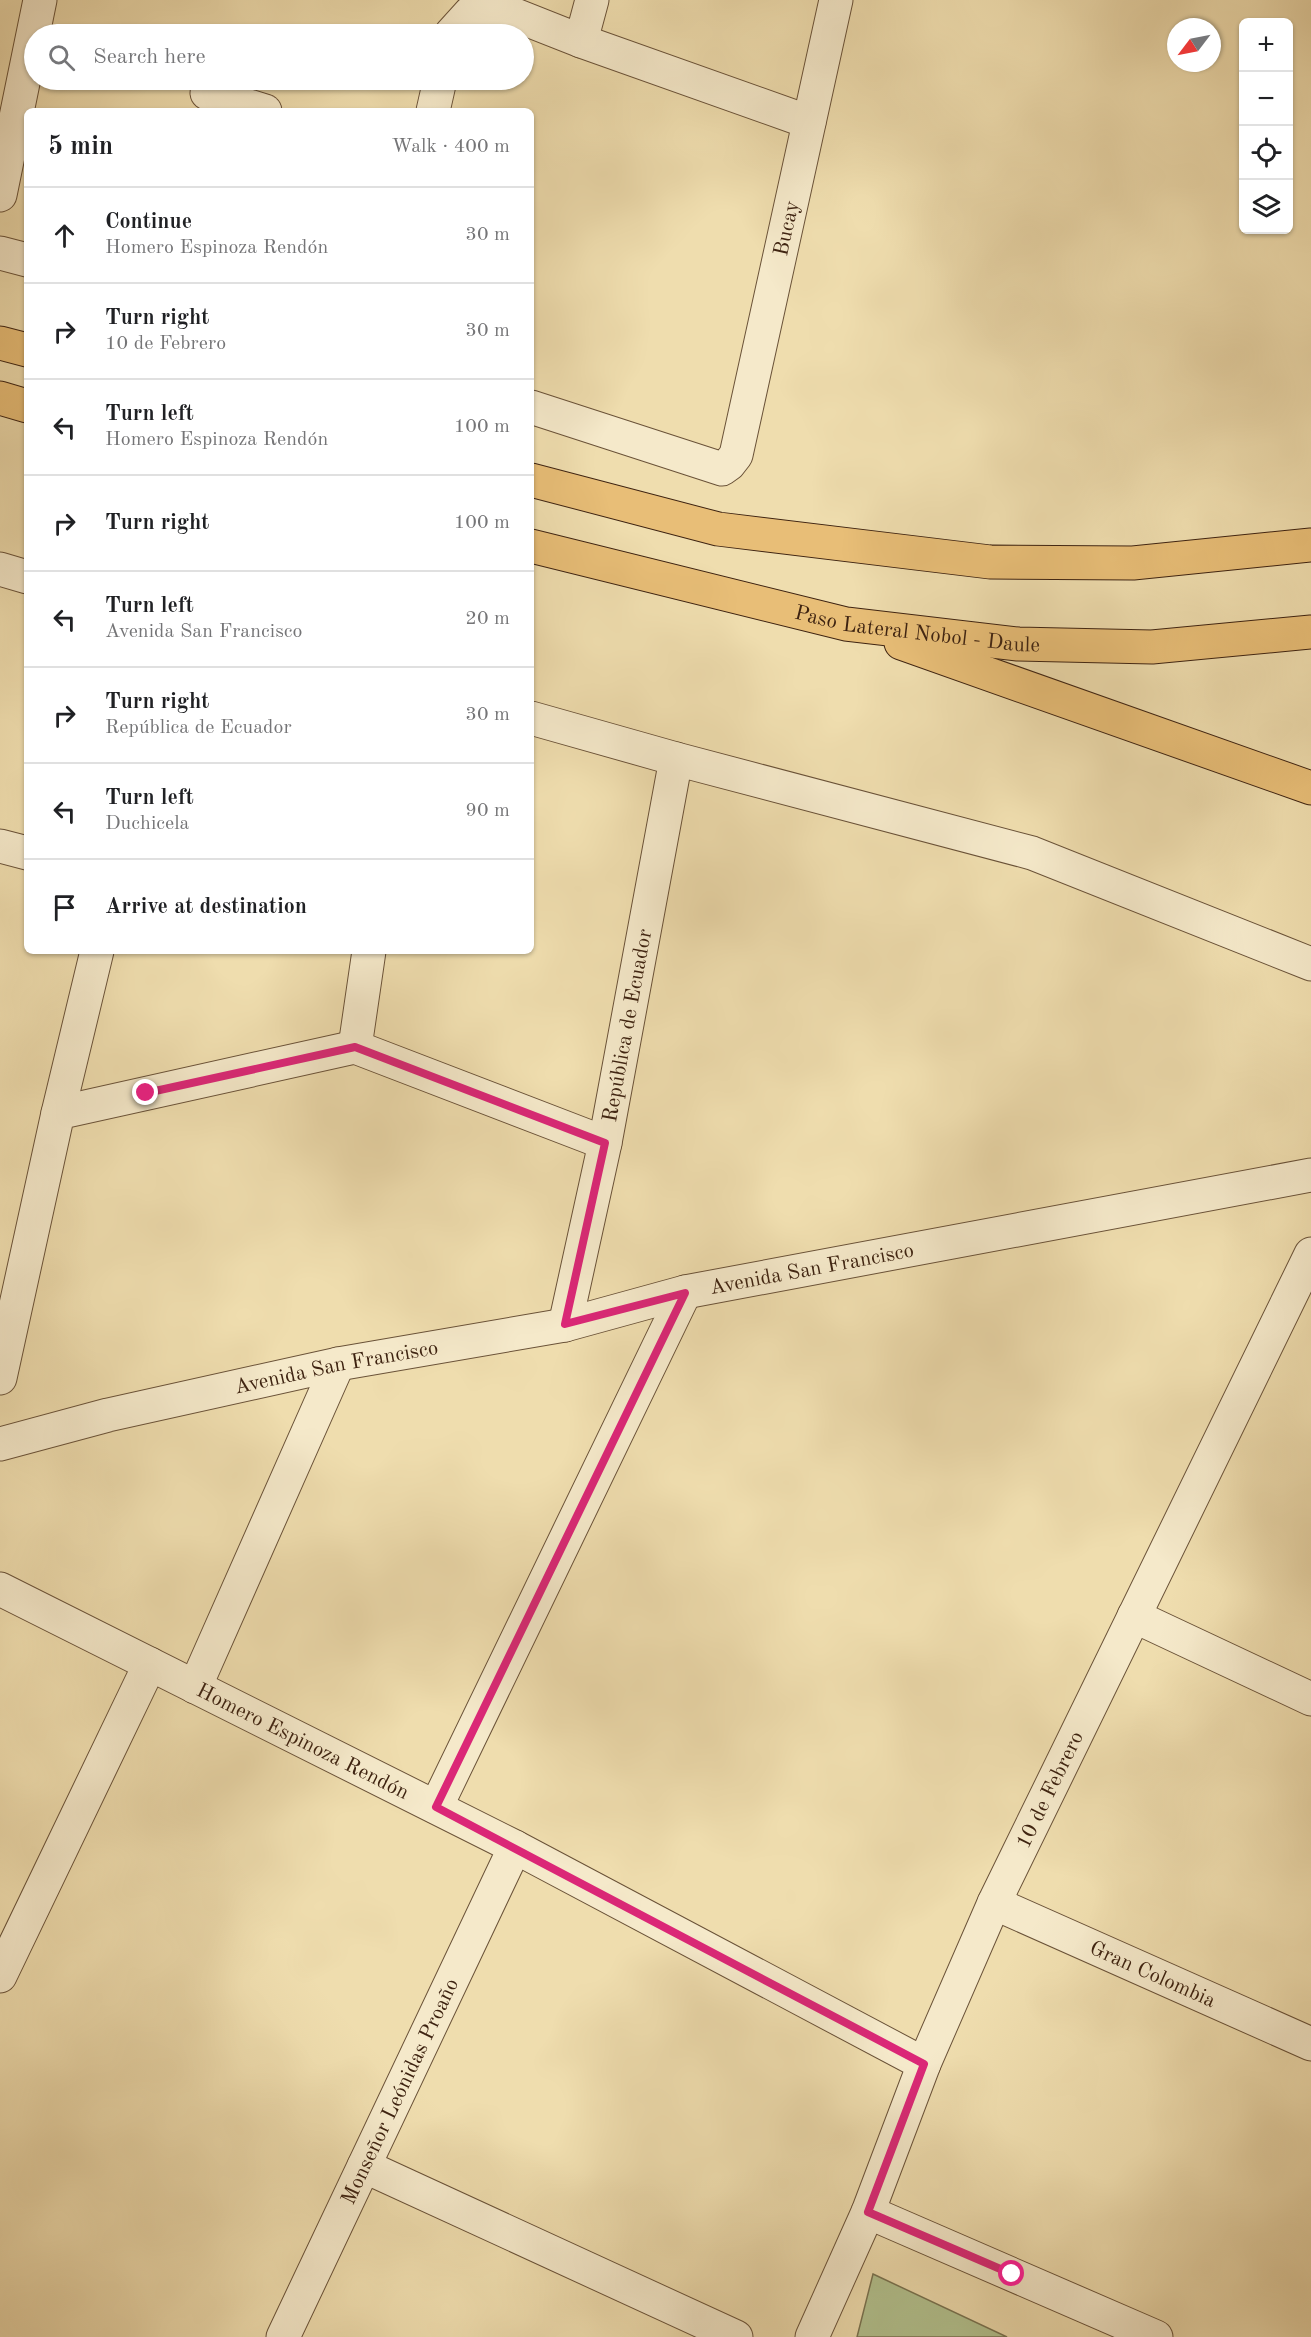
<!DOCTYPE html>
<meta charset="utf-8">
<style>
body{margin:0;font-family:"Old Standard TT",serif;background:#f6f6f6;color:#202124}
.controls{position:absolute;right:18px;top:18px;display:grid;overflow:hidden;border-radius:9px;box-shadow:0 2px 4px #0004}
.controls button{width:54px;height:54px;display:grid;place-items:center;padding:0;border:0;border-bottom:2px solid #e0e0e0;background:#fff;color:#202124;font:30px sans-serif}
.compass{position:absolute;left:1167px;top:18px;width:54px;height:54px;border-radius:50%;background:#fff;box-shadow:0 2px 4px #0004;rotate:238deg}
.stop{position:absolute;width:18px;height:18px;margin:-14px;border:4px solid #db2777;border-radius:50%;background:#fff}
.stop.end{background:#db2777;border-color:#fff;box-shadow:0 2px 6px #0008}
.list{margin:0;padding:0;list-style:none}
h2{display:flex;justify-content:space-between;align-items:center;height:78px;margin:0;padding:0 24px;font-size:26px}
h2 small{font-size:20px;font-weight:400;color:#757577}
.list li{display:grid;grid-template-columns:39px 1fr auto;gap:18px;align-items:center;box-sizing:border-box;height:96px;padding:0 24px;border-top:2px solid #e0e0e0}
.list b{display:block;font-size:22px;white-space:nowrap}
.list p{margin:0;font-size:20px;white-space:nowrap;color:#757577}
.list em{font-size:20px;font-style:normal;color:#757577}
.icon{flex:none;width:33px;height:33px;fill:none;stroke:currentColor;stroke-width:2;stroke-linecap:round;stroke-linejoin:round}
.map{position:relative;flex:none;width:1311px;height:2337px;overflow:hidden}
.search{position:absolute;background:#fff;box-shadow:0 2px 4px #0004;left:24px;top:24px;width:510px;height:66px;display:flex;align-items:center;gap:15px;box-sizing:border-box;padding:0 21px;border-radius:33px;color:#757577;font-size:22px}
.panel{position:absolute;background:#fff;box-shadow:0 2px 4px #0004;left:24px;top:108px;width:510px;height:846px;border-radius:9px}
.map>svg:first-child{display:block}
.green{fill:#b2c28f;stroke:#787250;stroke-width:1.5}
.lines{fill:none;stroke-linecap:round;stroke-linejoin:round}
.minor-casing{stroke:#6a5238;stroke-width:35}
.major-casing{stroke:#3e2311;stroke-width:35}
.minor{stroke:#f5e9ca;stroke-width:33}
.major{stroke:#e8be77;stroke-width:33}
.route{stroke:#db2777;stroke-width:8}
.labels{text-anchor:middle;stroke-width:4.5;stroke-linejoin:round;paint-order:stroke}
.street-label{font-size:21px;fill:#3e2311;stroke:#f5e9ca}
</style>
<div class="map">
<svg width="1311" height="2337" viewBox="0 0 1311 2337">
<rect width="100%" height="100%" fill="#efddae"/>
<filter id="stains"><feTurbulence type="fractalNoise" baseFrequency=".00333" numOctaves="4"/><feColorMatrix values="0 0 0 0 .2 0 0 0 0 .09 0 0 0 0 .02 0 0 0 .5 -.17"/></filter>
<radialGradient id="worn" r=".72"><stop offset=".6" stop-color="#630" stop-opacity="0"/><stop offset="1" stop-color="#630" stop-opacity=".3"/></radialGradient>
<!-- green -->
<polygon class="green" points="873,2274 1007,2337 857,2337"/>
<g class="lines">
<defs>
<g id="minor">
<polyline points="451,34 470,13 495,7 581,41 592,0"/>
<polyline points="581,41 809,122"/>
<polyline points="207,93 265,111"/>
<polyline points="433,111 440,80"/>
<polyline points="0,195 40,0"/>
<polyline points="0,253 27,260"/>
<path id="s1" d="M531 407 722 469 729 464 736 455 836 0"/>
<polyline points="0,569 27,577"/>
<polyline points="531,718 676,759 1032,853 1311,964"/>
<polyline points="0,846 27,853"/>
<polyline points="355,1047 369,951"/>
<polyline points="58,1113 97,951"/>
<path id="s2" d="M565 1325 605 1143 676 759"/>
<polyline points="0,1378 58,1113 355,1047 605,1143"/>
<path id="s3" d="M0 1444 108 1415 338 1364 565 1325 685 1292 1311 1175"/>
<path id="s4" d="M0 1589 515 1847 924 2064"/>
<polyline points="1134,1616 1311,1699"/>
<polyline points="195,1687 338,1364"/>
<polyline points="436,1807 685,1292"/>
<path id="s5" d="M994 1903 1311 2044"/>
<polyline points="0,1976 150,1664"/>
<polyline points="364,2166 736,2337"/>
<polyline points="868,2212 1156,2337"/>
<path id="s6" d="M283 2337 515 1847"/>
<path id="s7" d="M812 2337 868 2212 924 2064 994 1903 1311 1254"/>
</g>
<g id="major">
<polyline points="0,343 27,350"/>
<polyline points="0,398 27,406"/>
<polyline points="531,480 718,529 990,562 1133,563 1311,545"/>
<path id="s8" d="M531 546 846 624 1018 644 1152 647 1311 632"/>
<polyline points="901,643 1311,788"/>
</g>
</defs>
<!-- minor casing -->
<use href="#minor" class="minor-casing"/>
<!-- major casing -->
<use href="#major" class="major-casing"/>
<!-- minor -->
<use href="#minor" class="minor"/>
<!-- major -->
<use href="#major" class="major"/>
</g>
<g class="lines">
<!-- route -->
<polyline class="route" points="146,1093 355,1047 605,1143 565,1324 685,1293 436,1807 924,2064 868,2212 1012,2274"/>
</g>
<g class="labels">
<!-- street labels -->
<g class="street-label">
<text dy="7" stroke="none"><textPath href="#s1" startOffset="453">Bucay</textPath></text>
<text dy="7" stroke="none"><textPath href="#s8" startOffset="396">Paso Lateral Nobol - Daule</textPath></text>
<text dy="7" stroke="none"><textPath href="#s2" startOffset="306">República de Ecuador</textPath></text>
<text dy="7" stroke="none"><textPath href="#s3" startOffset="831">Avenida San Francisco</textPath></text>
<text dy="7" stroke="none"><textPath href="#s3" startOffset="345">Avenida San Francisco</textPath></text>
<text dy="7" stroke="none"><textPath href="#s4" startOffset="339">Homero Espinoza Rendón</textPath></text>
<text dy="7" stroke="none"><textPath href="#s7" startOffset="597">10 de Febrero</textPath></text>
<text dy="7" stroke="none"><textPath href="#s5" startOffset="174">Gran Colombia</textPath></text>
<text dy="7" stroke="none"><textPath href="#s6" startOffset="272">Monseñor Leónidas Proaño</textPath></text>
</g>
</g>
<rect width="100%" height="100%" filter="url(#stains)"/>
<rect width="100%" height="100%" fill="url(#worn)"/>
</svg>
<div class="controls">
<button>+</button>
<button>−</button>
<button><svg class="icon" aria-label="locate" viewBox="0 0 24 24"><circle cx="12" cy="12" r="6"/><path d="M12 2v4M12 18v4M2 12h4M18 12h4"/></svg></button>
<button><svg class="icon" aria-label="layers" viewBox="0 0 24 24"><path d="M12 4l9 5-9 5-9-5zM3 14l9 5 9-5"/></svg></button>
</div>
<svg class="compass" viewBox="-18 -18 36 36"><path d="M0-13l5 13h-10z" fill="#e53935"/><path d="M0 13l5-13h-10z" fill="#757577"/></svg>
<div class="stop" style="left:1012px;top:2274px"></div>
<div class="stop end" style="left:146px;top:1093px"></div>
<div class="search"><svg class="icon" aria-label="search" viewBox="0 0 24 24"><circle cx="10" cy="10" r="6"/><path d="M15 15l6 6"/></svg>Search here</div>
<section class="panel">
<h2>5 min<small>Walk · 400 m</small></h2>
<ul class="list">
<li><svg class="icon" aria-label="ahead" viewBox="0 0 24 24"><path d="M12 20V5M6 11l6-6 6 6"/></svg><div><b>Continue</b><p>Homero Espinoza Rendón</p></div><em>30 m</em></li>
<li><svg class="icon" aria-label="right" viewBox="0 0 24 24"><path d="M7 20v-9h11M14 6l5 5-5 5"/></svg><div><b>Turn right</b><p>10 de Febrero</p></div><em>30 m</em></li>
<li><svg class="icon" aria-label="left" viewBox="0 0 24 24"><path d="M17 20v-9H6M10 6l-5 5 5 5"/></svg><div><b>Turn left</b><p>Homero Espinoza Rendón</p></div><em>100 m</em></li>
<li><svg class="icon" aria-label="right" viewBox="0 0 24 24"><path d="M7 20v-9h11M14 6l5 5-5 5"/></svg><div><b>Turn right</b></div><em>100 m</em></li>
<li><svg class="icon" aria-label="left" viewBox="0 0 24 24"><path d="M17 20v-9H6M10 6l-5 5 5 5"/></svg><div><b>Turn left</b><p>Avenida San Francisco</p></div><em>20 m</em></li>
<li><svg class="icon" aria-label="right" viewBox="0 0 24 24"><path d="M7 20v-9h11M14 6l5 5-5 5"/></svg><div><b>Turn right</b><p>República de Ecuador</p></div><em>30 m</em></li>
<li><svg class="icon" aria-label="left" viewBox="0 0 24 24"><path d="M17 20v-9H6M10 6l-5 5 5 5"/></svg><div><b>Turn left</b><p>Duchicela</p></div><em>90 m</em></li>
<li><svg class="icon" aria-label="arrive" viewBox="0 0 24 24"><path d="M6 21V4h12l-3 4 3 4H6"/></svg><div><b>Arrive at destination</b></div></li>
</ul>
</section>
</div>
